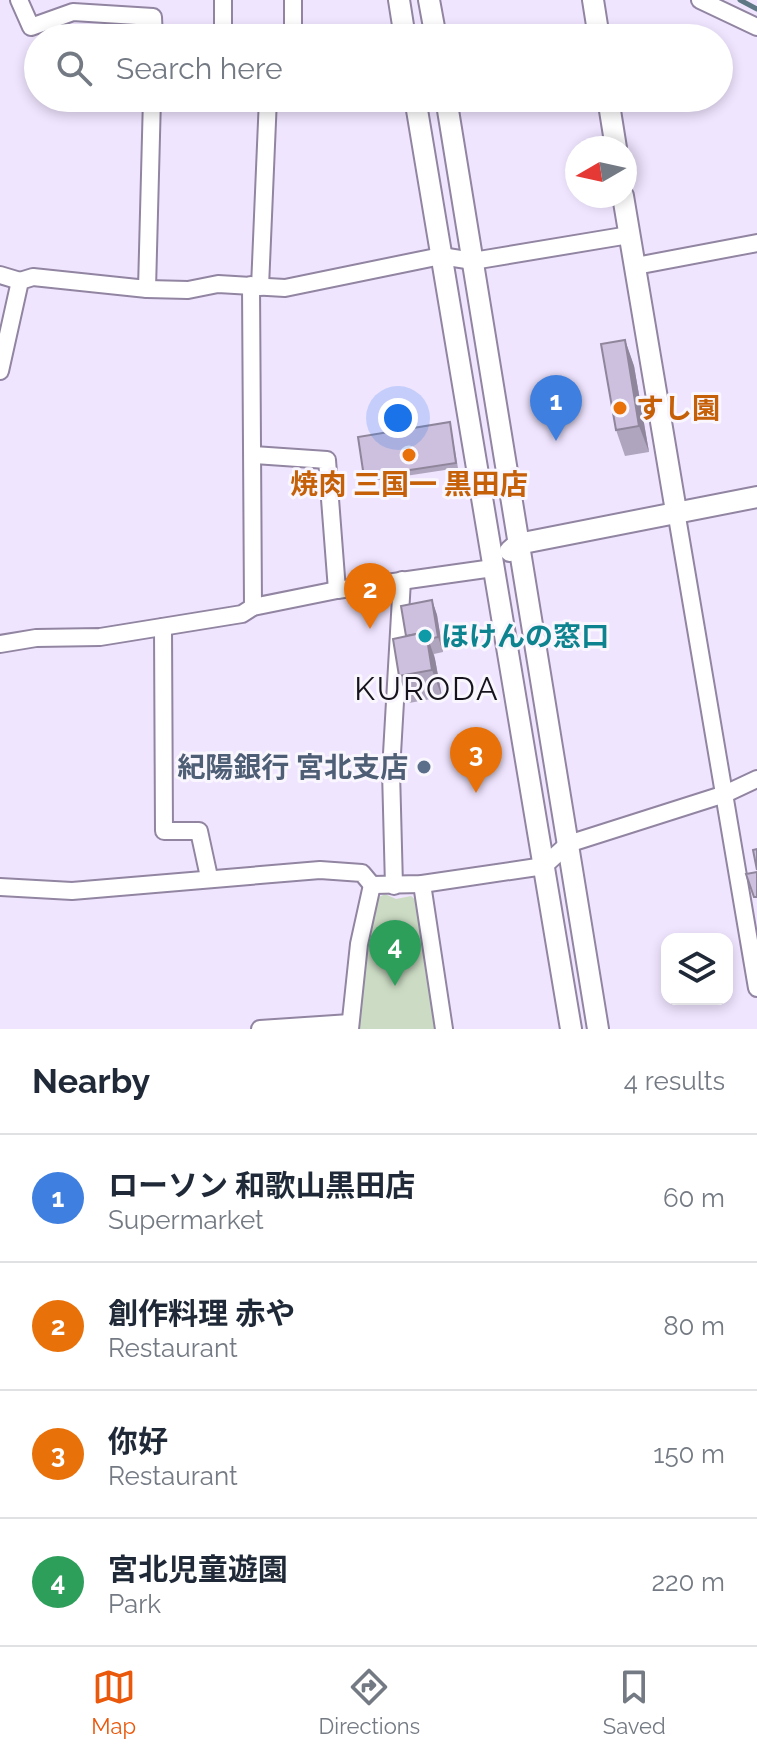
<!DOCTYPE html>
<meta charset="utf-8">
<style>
body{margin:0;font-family:Raleway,"Noto Sans JP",sans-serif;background:#f2f2f3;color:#1f2937}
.controls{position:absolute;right:24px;bottom:24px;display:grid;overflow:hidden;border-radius:16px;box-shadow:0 4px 12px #0003}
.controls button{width:72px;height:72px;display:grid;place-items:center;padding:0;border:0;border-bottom:2px solid #e0e1e3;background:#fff;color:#1f2937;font:40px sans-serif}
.compass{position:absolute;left:565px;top:136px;width:72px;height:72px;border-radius:50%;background:#fff;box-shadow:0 4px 12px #0003;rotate:261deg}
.you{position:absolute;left:398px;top:418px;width:28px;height:28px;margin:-20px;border:6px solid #fff;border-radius:50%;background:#1a73e8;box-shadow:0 0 0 12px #1a73e833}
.badge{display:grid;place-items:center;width:52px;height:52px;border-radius:50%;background:#ea580c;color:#fff;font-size:26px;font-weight:700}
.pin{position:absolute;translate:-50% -66px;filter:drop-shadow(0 2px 4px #0008)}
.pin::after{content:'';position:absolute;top:42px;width:28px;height:24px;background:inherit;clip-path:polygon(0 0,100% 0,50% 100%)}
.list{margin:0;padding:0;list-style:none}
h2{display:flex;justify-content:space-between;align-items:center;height:104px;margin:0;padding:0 32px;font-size:34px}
h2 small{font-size:26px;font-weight:400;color:#747a83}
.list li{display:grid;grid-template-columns:52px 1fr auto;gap:24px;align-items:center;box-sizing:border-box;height:128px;padding:0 32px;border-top:2px solid #e0e1e3}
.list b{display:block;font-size:30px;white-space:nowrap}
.list p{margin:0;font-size:26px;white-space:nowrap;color:#747a83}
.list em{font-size:26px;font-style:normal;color:#747a83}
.icon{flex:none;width:44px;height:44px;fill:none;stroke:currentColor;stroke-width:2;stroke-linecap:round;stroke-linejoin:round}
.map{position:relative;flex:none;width:757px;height:1029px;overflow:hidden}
.search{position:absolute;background:#fff;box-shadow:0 4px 12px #0003;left:24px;right:24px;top:24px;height:88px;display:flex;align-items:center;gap:20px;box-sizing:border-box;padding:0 28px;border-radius:44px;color:#747a83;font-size:30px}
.sheet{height:616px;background:#fff}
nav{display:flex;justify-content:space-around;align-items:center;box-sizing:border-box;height:112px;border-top:2px solid #e0e1e3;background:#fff;font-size:22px;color:#747a83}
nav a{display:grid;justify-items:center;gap:4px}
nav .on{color:#ea580c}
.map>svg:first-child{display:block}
.green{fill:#ccdcc4}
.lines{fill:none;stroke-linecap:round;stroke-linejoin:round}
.stream{stroke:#5e7886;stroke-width:5}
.minor-casing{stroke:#9185a2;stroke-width:20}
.tertiary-casing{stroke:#9185a2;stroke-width:24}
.minor{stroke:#fff;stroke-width:16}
.tertiary{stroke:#fff;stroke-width:20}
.wall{fill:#b0a5bf}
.shaded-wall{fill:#90869b}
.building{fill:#cdc0de;stroke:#90869b;stroke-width:2}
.food-dot{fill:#e8710a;stroke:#f9f7fd;stroke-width:3}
.culture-dot{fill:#0f9aa8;stroke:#f9f7fd;stroke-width:3}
.service-dot{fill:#5c6f8a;stroke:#f9f7fd;stroke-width:3}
.labels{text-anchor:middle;stroke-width:6;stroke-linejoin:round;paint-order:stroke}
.food-label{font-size:28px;font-weight:bold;fill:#c56008;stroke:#f9f7fd;text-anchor:start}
.culture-label{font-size:28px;font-weight:bold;fill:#0d838f;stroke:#f9f7fd;text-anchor:start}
.service-label{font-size:28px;font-weight:bold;fill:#4e5e75;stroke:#f9f7fd;text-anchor:end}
.quarter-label{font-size:32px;letter-spacing:2px;fill:#17131d;stroke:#f9f7fd}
</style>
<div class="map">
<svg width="757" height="1029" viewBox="0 0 757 1029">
<rect width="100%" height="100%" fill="#f0e5ff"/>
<!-- green -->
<polygon class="green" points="385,894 396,899 411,896 417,901 439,1029 356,1029 362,944 375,899"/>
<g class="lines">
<!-- stream -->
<polyline class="stream" points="740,0 757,9"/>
<defs>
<g id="minor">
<polyline points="19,0 31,27 73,12 153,17 154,38"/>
<polyline points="700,0 757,27"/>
<polyline points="223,38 223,0"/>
<polyline points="289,38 293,34 293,0"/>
<polyline points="636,266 757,243"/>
<polyline points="0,275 20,281"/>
<polyline points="251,285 253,607"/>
<polyline points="260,287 268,98"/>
<polyline points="147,289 188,290 218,284 285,288 441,256 473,261 629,235"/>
<polyline points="0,371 20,281 33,277 147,289 152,98"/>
<polyline points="253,455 327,460 337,590"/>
<polyline points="676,511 757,988"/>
<polyline points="163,627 164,831 199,831 209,877"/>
<polyline points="0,644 36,638 100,637 242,614 253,607 337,590 493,568"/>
<polyline points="422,884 444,1029"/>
<polyline points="394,886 391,771 402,580"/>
<polyline points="0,887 72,891 320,870 362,873 372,885 422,884 544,866 568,844 725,794 757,779"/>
<polyline points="260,1029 350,1023"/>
<polyline points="350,1029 359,944 372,885"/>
</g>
<g id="tertiary">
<polyline points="399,0 405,38"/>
<polyline points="429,0 436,38"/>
<polyline points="593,0 599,38"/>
<polyline points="415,98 571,1029"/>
<polyline points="446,98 598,1029"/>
<polyline points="608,98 616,148"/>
<polyline points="623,196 676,511"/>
<polyline points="510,551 518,544 757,497"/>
</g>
</defs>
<!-- minor casing -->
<use href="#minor" class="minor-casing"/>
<!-- tertiary casing -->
<use href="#tertiary" class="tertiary-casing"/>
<!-- minor -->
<use href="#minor" class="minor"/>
<!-- tertiary -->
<use href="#tertiary" class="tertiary"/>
</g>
<!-- wall -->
<g class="wall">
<polygon points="625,340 634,366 649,452 625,456 616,430"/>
<polygon points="450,422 458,468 366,482 364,477"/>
<polygon points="432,600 437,615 443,652 434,654 442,697 409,703 399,676 406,636"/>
</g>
<!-- shaded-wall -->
<g class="shaded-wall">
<polygon points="625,340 634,366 649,452 639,426"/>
<polygon points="432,600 437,615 443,652 438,637"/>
<polygon points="426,632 435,659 442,697 432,670"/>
</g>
<!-- building -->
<g class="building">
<polygon points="625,340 639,426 616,430 601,344"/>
<polygon points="450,422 456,463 364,477 358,437"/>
<polygon points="432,600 438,637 428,639 426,632 406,636 401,606"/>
<polygon points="426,632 432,670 399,676 393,639"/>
<polygon points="757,849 757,870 753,850"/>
<polygon points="757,872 757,897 754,897 746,874"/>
</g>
<!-- markers -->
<g class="food-dot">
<circle cx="620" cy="408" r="8"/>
<circle cx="409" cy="455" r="8"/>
</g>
<circle class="culture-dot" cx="425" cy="636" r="8"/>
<circle class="service-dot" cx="424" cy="767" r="8"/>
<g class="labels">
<!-- food labels -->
<g class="food-label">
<text x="636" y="418">すし園</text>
<text x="409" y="494" text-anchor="middle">焼肉 三国一 黒田店</text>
</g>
<!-- culture labels -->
<g class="culture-label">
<text x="441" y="646">ほけんの窓口</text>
</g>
<!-- service labels -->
<g class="service-label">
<text x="408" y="777">紀陽銀行 宮北支店</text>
</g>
<!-- quarter labels -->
<g class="quarter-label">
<text x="427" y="700">KURODA</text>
</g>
</g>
</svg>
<div class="controls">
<button><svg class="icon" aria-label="layers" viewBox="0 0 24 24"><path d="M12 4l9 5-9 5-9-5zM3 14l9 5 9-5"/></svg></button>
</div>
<svg class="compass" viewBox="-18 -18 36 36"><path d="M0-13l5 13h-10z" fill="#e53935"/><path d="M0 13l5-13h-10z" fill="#747a83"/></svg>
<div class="you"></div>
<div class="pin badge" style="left:556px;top:441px;background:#3f7fe0">1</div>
<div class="pin badge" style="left:370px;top:629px;background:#e8710a">2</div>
<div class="pin badge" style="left:476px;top:793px;background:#e8710a">3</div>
<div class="pin badge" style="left:395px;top:986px;background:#2e9e5b">4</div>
<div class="search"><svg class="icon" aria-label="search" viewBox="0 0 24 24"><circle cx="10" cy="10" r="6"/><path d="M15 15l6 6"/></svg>Search here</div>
</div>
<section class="sheet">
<h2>Nearby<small>4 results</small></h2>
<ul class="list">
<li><span class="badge" style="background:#3f7fe0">1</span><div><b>ローソン 和歌山黒田店</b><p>Supermarket</p></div><em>60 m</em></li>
<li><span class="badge" style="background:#e8710a">2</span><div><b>創作料理 赤や</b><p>Restaurant</p></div><em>80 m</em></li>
<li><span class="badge" style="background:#e8710a">3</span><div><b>你好</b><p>Restaurant</p></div><em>150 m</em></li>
<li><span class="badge" style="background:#2e9e5b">4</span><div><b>宮北児童遊園</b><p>Park</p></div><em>220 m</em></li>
</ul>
</section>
<nav>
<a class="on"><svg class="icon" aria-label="map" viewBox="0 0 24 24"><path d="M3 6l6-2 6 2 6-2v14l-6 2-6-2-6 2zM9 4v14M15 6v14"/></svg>Map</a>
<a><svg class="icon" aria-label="directions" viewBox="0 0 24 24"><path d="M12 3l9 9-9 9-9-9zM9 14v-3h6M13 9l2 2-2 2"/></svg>Directions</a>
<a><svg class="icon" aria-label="saved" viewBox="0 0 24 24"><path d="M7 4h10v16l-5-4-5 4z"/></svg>Saved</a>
</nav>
